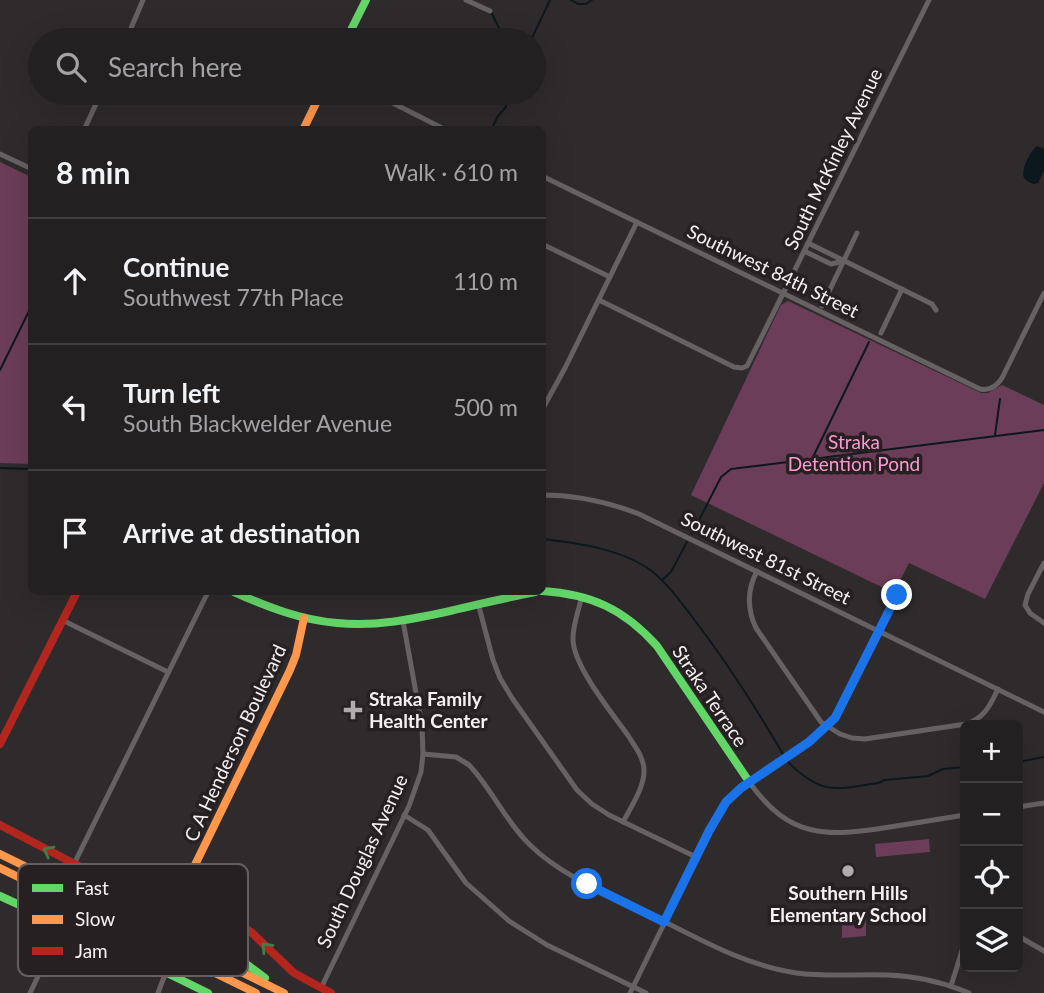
<!DOCTYPE html>
<meta charset="utf-8">
<style>
body{margin:0;font-family:Lato,sans-serif;background:#2f2d2f;color:#f1f3f6}
.controls{position:absolute;right:21px;bottom:21px;display:grid;overflow:hidden;border-radius:10px;box-shadow:0 7px 28px #0002}
.controls button{width:63px;height:63px;display:grid;place-items:center;padding:0;border:0;border-bottom:2px solid #403e40;background:#232022;color:#f1f3f6;font:35px sans-serif}
.stop{position:absolute;width:21px;height:21px;margin:-16px;border:5px solid #1a73e8;border-radius:50%;background:#fff}
.stop.end{background:#1a73e8;border-color:#fff;box-shadow:0 2px 7px #0008}
.list{margin:0;padding:0;list-style:none}
h2{display:flex;justify-content:space-between;align-items:center;height:91px;margin:0;padding:0 28px;font-size:30px}
h2 small{font-size:23px;font-weight:400;color:#a3a3a5}
.list li{display:grid;grid-template-columns:46px 1fr auto;gap:21px;align-items:center;box-sizing:border-box;height:126px;padding:0 28px;border-top:2px solid #403e40}
.list b{display:block;font-size:26px;white-space:nowrap}
.list p{margin:0;font-size:23px;white-space:nowrap;color:#a3a3a5}
.list em{font-size:23px;font-style:normal;color:#a3a3a5}
.icon{flex:none;width:38px;height:38px;fill:none;stroke:currentColor;stroke-width:2;stroke-linecap:round;stroke-linejoin:round}
.map{position:relative;flex:none;width:1044px;height:993px;overflow:hidden}
.search{position:absolute;background:#232022;box-shadow:0 7px 28px #0002;left:28px;top:28px;width:518px;height:77px;display:flex;align-items:center;gap:18px;box-sizing:border-box;padding:0 24px;border-radius:38px;color:#a3a3a5;font-size:26px}
.panel{position:absolute;background:#232022;box-shadow:0 7px 28px #0002;left:28px;top:126px;width:518px;height:469px;border-radius:10px}
.map>svg:first-child{display:block}
.green{fill:#6c3d58}
.water{fill:#0c181d}
.lines{fill:none;stroke-linecap:round;stroke-linejoin:round}
.stream{stroke:#0c181d;stroke-width:2}
.street{stroke:#666264;stroke-width:5}
.fast{stroke:#63d668;stroke-width:8}
.slow{stroke:#ff974d;stroke-width:8}
.jam{stroke:#b3261e;stroke-width:8}
.oneway{stroke:#457b46}
.route{stroke:#1a73e8;stroke-width:9}
.poi-dot{fill:#b0abad;stroke:#272023;stroke-width:2.5}
.labels{text-anchor:middle;stroke-width:7;stroke-linejoin:round;paint-order:stroke}
.street-label{font-size:19px;fill:#f5f0f2;stroke:#272023}
.park-label{font-size:19px;fill:#fd98d1;stroke:#272023}
.poi-label{font-size:19px;font-weight:bold;fill:#f5f0f2;stroke:#272023;text-anchor:start}
.key{fill:#272023;stroke:#655e61;stroke-width:2}
.key-label{font-size:19px;fill:#f5f0f2}
</style>
<div class="map">
<svg width="1044" height="993" viewBox="0 0 1044 993">
<rect width="100%" height="100%" fill="#2f2b2d"/>
<!-- green -->
<g class="green">
<polygon points="0,162 31,177 31,464 0,463"/>
<polygon points="788,301 981,393 988,393 1002,385 1044,405 1044,483 985,599 909,563 894,593 691,495 781,305"/>
<polygon points="929,839 930,852 876,857 875,844"/>
<polygon points="842,915 866,915 866,936 842,938"/>
</g>
<!-- water -->
<path class="water" d="M1037 146 1044 149V171L1038 183 1034 184C1030 183 1026 181 1024 178 1020 169 1031 151 1037 146Z"/>
<g class="lines">
<!-- stream -->
<g class="stream">
<polyline points="571,0 578,4 586,4 592,0"/>
<polyline points="491,12 505,40"/>
<polyline points="531,40 550,0"/>
<polyline points="491,130 498,116 506,107 505,104 498,95 499,93"/>
<polyline points="0,370 32,305"/>
<polyline points="995,435 1000,399"/>
<polyline points="813,457 869,342"/>
<polyline points="0,468 32,469"/>
<polyline points="692,534 721,477 731,469 1044,430"/>
<path d="M542 539C577 543 616 548 646 567 664 579 677 597 690 614 724 658 755 706 783 754"/>
<polyline points="662,580 671,572 687,542"/>
<path d="M788 762C821 795 835 790 878 783L885 780 928 776 943 769 965 767"/>
<polyline points="1018,762 1044,757"/>
</g>
<!-- street -->
<g class="street">
<polyline points="466,0 490,11"/>
<polyline points="126,40 143,0"/>
<polyline points="373,93 446,130"/>
<polyline points="84,130 101,93"/>
<polyline points="0,154 32,169"/>
<path d="M542 176 980 389C990 391 997 386 1002 378L1044 293"/>
<polyline points="808,243 932,304 936,310"/>
<polyline points="542,244 610,277"/>
<polyline points="804,251 831,264 844,261"/>
<polyline points="599,300 734,367 742,368 747,366 929,0"/>
<polyline points="822,306 857,233"/>
<polyline points="881,333 902,289"/>
<polyline points="542,410 565,368 637,222"/>
<path d="M542 495C576 495 608 502 639 514L1044 712"/>
<polyline points="1044,563 1028,594 1025,605 1030,613 1044,623"/>
<path d="M757 571C747 590 747 609 756 628L821 722 840 734 852 738 865 739 966 724C985 718 990 705 998 689"/>
<path d="M582 596C579 609 573 624 573 638 572 665 613 714 629 737 636 748 644 758 644 771 644 788 631 807 623 822"/>
<polyline points="478,603 493,660 500,678 512,698 577,790 592,804 609,815 696,857"/>
<polyline points="62,620 168,672"/>
<path d="M423 754 456 757 469 765C492 789 505 821 530 845 563 877 608 894 649 914 696 937 743 965 796 973 827 977 856 974 887 975 915 976 943 982 969 993"/>
<path d="M750 783C790 839 827 837 890 827 915 823 940 819 965 815"/>
<polyline points="1018,807 1044,803"/>
<polyline points="404,815 428,830 466,883 509,921 547,945 646,993"/>
<polyline points="74,864 208,592"/>
<polyline points="1018,936 1044,951"/>
<polyline points="951,986 965,941"/>
<polyline points="321,988 409,806 421,772 423,754 422,726 403,621"/>
<polyline points="30,993 63,924"/>
<polyline points="158,993 166,972"/>
<path d="M630 993 721 808C730 796 742 788 754 780 784 759 822 740 842 708L897 595"/>
</g>
<!-- fast -->
<g class="fast">
<polyline points="346,40 366,0"/>
<path d="M542 591C591 594 624 609 657 646L750 783"/>
<path d="M234 592C267 607 301 620 337 623 376 627 413 619 450 611 478 604 507 598 535 592"/>
<polyline points="116,881 185,918 265,978"/>
<polyline points="0,896 48,918"/>
<polyline points="60,923 112,946 208,993"/>
</g>
<!-- slow -->
<g class="slow">
<polyline points="303,130 321,93"/>
<polyline points="0,854 284,993"/>
<polyline points="0,868 256,993"/>
<path d="M169 889C183 885 189 878 195 865L290 670 296 655 304 618"/>
<polyline points="189,896 192,911 199,925"/>
</g>
<!-- jam -->
<g class="jam">
<polyline points="0,744 77,592"/>
<polyline points="0,825 94,874 116,881 172,890 218,910 251,932 294,973 331,993"/>
<polyline points="45,916 76,923 156,950"/>
</g>
</g>
<!-- one-way arrows -->
<defs><path id="oneway-chevron" d="M-2-3.5L2.5 0L-2 3.5" fill="none" stroke-width="1.6" stroke-linecap="round" stroke-linejoin="round" transform="scale(1.75)"/></defs>
<g class="oneway">
<use href="#oneway-chevron" transform="translate(48 851) rotate(-152)"/>
<use href="#oneway-chevron" transform="translate(266 947) rotate(-133)"/>
</g>
<g class="lines">
<!-- route -->
<polyline class="route" points="587,884 664,922 709,831 726,802 741,788 809,742 835,718 897,595"/>
</g>
<!-- markers -->
<g class="poi-dot">
<path d="M349.5 699.5h7v7h7v7h-7v7h-7v-7h-7v-7h7z"/>
<circle cx="848" cy="871" r="7"/>
</g>
<g class="labels">
<!-- street labels -->
<g class="street-label">
<text transform="translate(833 159) rotate(-64)" y="7">South McKinley Avenue</text>
<text transform="translate(773 271) rotate(26)" y="7">Southwest 84th Street</text>
<text transform="translate(766 558) rotate(26)" y="7">Southwest 81st Street</text>
<text transform="translate(710 696) rotate(56)" y="7">Straka Terrace</text>
<text transform="translate(235 743) rotate(-65)" y="7">C A Henderson Boulevard</text>
<text transform="translate(362 861) rotate(-65)" y="7">South Douglas Avenue</text>
</g>
<!-- park labels -->
<g class="park-label">
<text x="854" y="449">Straka<tspan x="854" dy="22">Detention Pond</tspan></text>
</g>
<!-- poi labels -->
<g class="poi-label">
<text x="369" y="706">Straka Family<tspan x="369" dy="22">Health Center</tspan></text>
<text x="848" y="900" text-anchor="middle">Southern Hills<tspan x="848" dy="22">Elementary School</tspan></text>
</g>
</g>
<!-- legend -->
<rect x="18" y="864" width="230" height="112" rx="10" class="key"/>
<rect x="32" y="884" width="31" height="8" fill="#63d668"/>
<rect x="32" y="915" width="31" height="9" fill="#ff974d"/>
<rect x="32" y="947" width="31" height="8" fill="#b3261e"/>
<g class="key-label">
<text x="75" y="895">Fast</text>
<text x="75" y="926">Slow</text>
<text x="75" y="958">Jam</text>
</g>
</svg>
<div class="controls">
<button>+</button>
<button>−</button>
<button><svg class="icon" aria-label="locate" viewBox="0 0 24 24"><circle cx="12" cy="12" r="6"/><path d="M12 2v4M12 18v4M2 12h4M18 12h4"/></svg></button>
<button><svg class="icon" aria-label="layers" viewBox="0 0 24 24"><path d="M12 4l9 5-9 5-9-5zM3 14l9 5 9-5"/></svg></button>
</div>
<div class="stop" style="left:587px;top:884px"></div>
<div class="stop end" style="left:897px;top:595px"></div>
<div class="search"><svg class="icon" aria-label="search" viewBox="0 0 24 24"><circle cx="10" cy="10" r="6"/><path d="M15 15l6 6"/></svg>Search here</div>
<section class="panel">
<h2>8 min<small>Walk · 610 m</small></h2>
<ul class="list">
<li><svg class="icon" aria-label="ahead" viewBox="0 0 24 24"><path d="M12 20V5M6 11l6-6 6 6"/></svg><div><b>Continue</b><p>Southwest 77th Place</p></div><em>110 m</em></li>
<li><svg class="icon" aria-label="left" viewBox="0 0 24 24"><path d="M17 20v-9H6M10 6l-5 5 5 5"/></svg><div><b>Turn left</b><p>South Blackwelder Avenue</p></div><em>500 m</em></li>
<li><svg class="icon" aria-label="arrive" viewBox="0 0 24 24"><path d="M6 21V4h12l-3 4 3 4H6"/></svg><div><b>Arrive at destination</b></div></li>
</ul>
</section>
</div>
